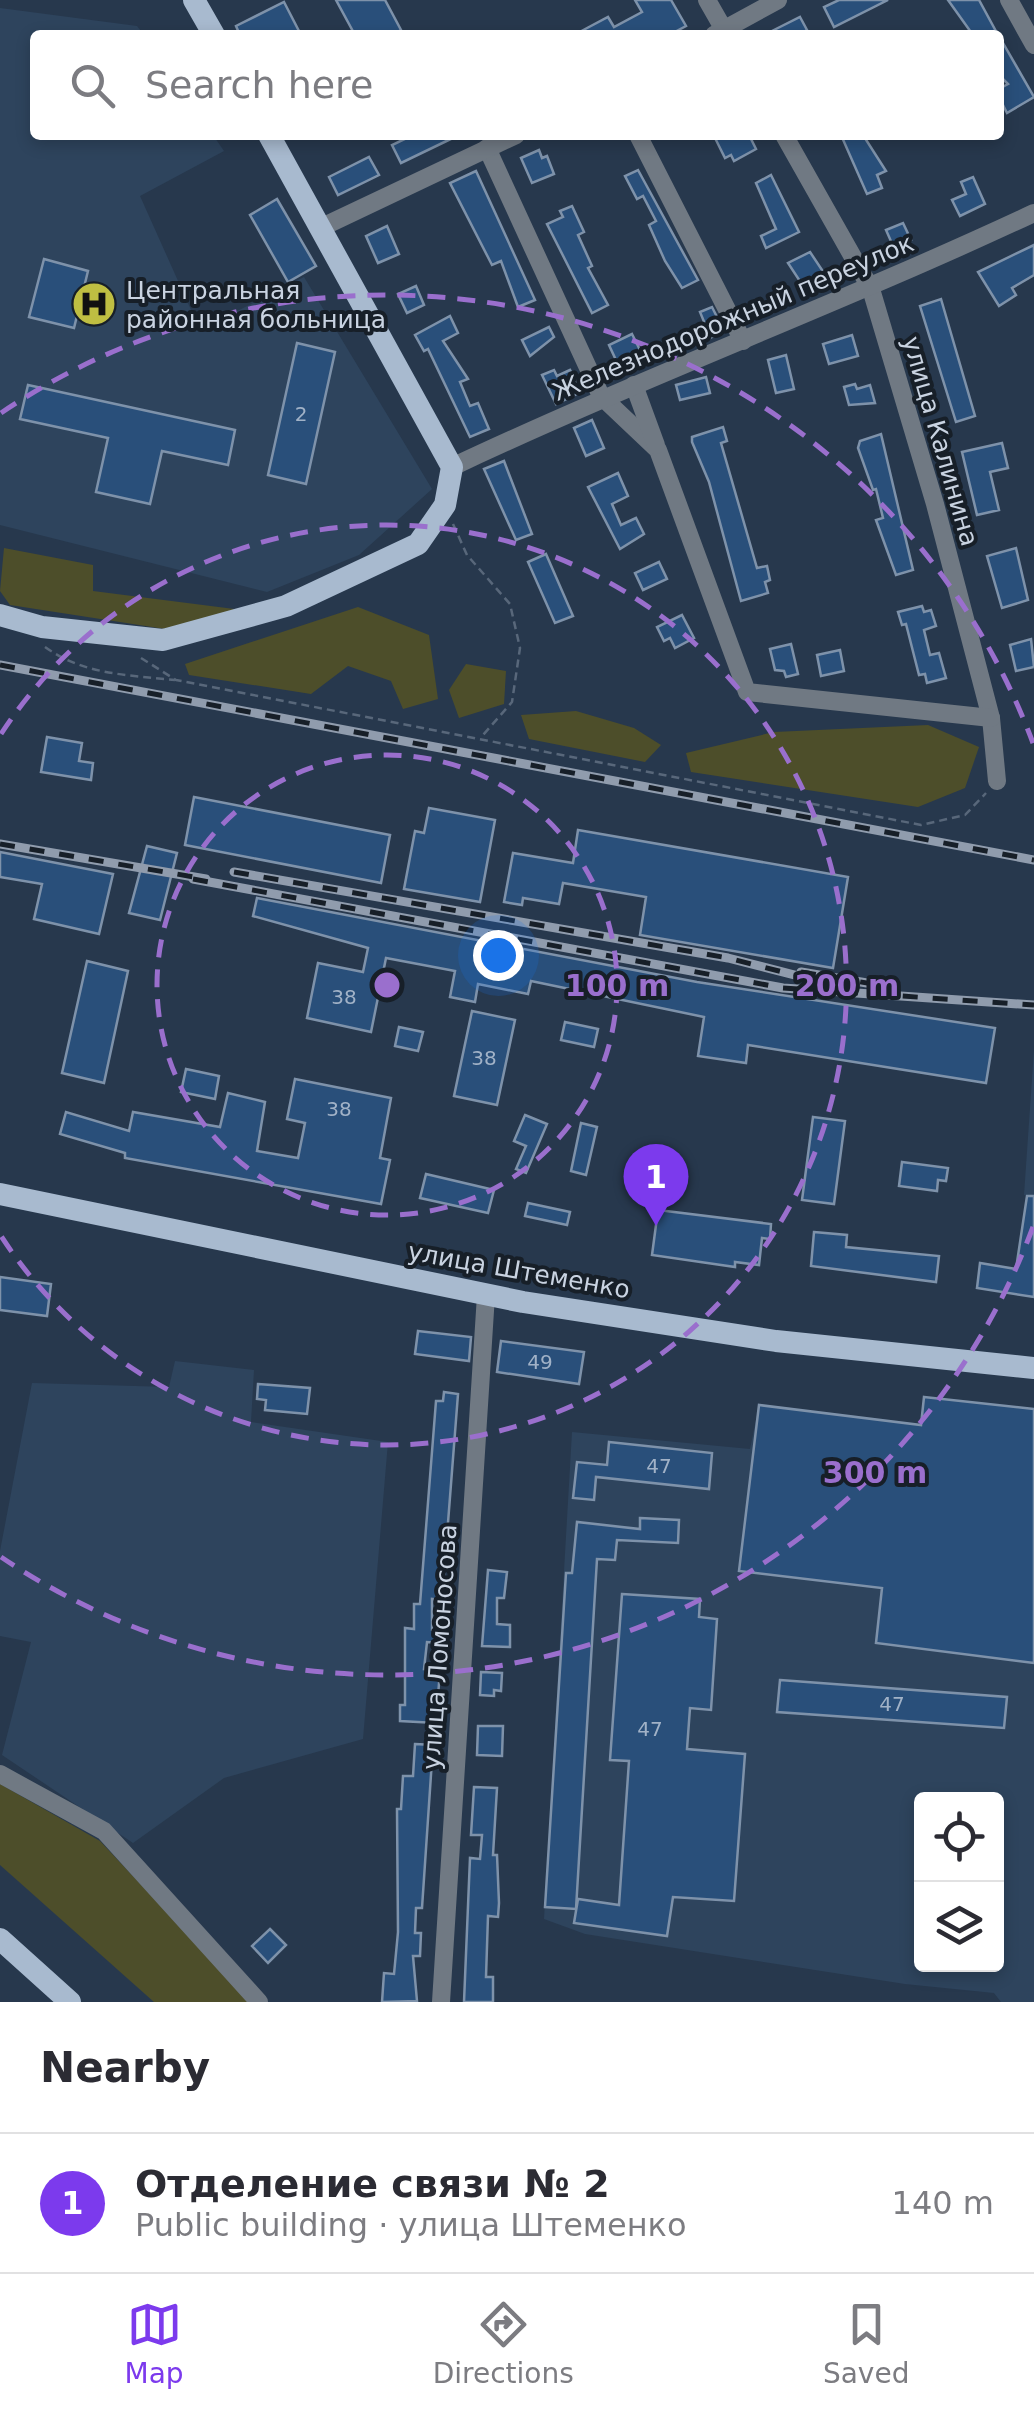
<!DOCTYPE html>
<meta charset="utf-8">
<style>
body{margin:0;font-family:"DejaVu Sans",sans-serif;background:#f2f2f3;color:#2b2b33}
.controls{position:absolute;right:30px;bottom:30px;display:grid;overflow:hidden;border-radius:10px;box-shadow:0 5px 15px #0003}
.controls button{width:90px;height:90px;display:grid;place-items:center;padding:0;border:0;border-bottom:2px solid #e1e1e2;background:#fff;color:#2b2b33;font:50px sans-serif}
.you{position:absolute;left:498px;top:955px;width:35px;height:35px;margin:-25px;border:8px solid #fff;border-radius:50%;background:#1a73e8;box-shadow:0 0 0 15px #1a73e833}
.badge{display:grid;place-items:center;width:65px;height:65px;border-radius:50%;background:#7c3aed;color:#fff;font-size:32px;font-weight:700}
.pin{position:absolute;translate:-50% -82px;filter:drop-shadow(0 2px 5px #0008)}
.pin::after{content:'';position:absolute;top:52px;width:35px;height:30px;background:inherit;clip-path:polygon(0 0,100% 0,50% 100%)}
.list{margin:0;padding:0;list-style:none}
h2{display:flex;justify-content:space-between;align-items:center;height:130px;margin:0;padding:0 40px;font-size:42px}
h2 small{font-size:32px;font-weight:400;color:#7c7c81}
.list li{display:grid;grid-template-columns:65px 1fr auto;gap:30px;align-items:center;box-sizing:border-box;height:140px;padding:0 40px;border-top:2px solid #e1e1e2}
.list b{display:block;font-size:38px;white-space:nowrap}
.list p{margin:0;font-size:32px;white-space:nowrap;color:#7c7c81}
.list em{font-size:32px;font-style:normal;color:#7c7c81}
.icon{flex:none;width:55px;height:55px;fill:none;stroke:currentColor;stroke-width:2;stroke-linecap:round;stroke-linejoin:round}
.map{position:relative;flex:none;width:1034px;height:2002px;overflow:hidden}
.search{position:absolute;background:#fff;box-shadow:0 5px 15px #0003;left:30px;right:30px;top:30px;height:110px;display:flex;align-items:center;gap:25px;box-sizing:border-box;padding:0 35px;border-radius:10px;color:#7c7c81;font-size:38px}
.sheet{height:270px;background:#fff}
nav{display:flex;justify-content:space-around;align-items:center;box-sizing:border-box;height:140px;border-top:2px solid #e1e1e2;background:#fff;font-size:28px;color:#7c7c81}
nav a{display:grid;justify-items:center;gap:5px}
nav .on{color:#7c3aed}
.map>svg:first-child{display:block}
.built{fill:#2e445d;fill-rule:evenodd}
.green{fill:#4d4e2a}
.building{fill:#294f7a;stroke:#7e92aa;stroke-width:2.5}
.lines{fill:none;stroke-linecap:round;stroke-linejoin:round}
.path{stroke:#58677a;stroke-width:2.5;stroke-dasharray:8 5;stroke-linecap:butt}
.minor{stroke:#707983;stroke-width:18}
.major{stroke:#a8bacf;stroke-width:22}
.rail-casing{stroke:#909cad;stroke-width:9}
.rail{stroke:#171f28;stroke-width:5;stroke-dasharray:15;stroke-linecap:butt}
.ring{fill:none;stroke:#9a6fcd;stroke-width:5;stroke-dasharray:18 12}
.labels{text-anchor:middle;stroke-width:8;stroke-linejoin:round;paint-order:stroke}
.number-label{font-size:20px;fill:#a1b2c7}
.poi-label{font-size:25px;fill:#c9d3e1;stroke:#171f28;text-anchor:start}
.street-label{font-size:25px;fill:#c9d3e1;stroke:#171f28}
.centre{fill:#9a6fcd;stroke:#171f28;stroke-width:5}
.ring-label{font-size:30px;text-anchor:middle;font-weight:bold;fill:#9a6fcd;stroke:#171f28;stroke-width:8;stroke-linejoin:round;paint-order:stroke}
</style>
<div class="map">
<svg width="1034" height="2002" viewBox="0 0 1034 2002">
<rect width="100%" height="100%" fill="#27384d"/>
<!-- built -->
<g class="built">
<polygon points="0,8 137,26 144,35 35,35 35,135 213,135 224,151 140,196 200,330 304,277 432,489 359,555 267,592 0,525"/>
<polygon points="1034,1050 1034,1197 1024,1195"/>
<polygon points="175,1361 254,1370 251,1422 388,1442 363,1739 224,1778 133,1843 2,1755 31,1642 0,1636 0,1551 32,1383 169,1387"/>
<path d="M759 1405 1034 1438V2002H1001L994 1993 905 1984 585 1934 544 1919 572 1432 750 1449ZM922 1800H996V1964H922Z"/>
</g>
<!-- green -->
<g class="green">
<polygon points="4,548 93,565 93,591 250,611 165,629 10,605 0,591"/>
<polygon points="358,607 429,635 438,699 403,709 391,681 348,666 311,694 189,675 185,664"/>
<polygon points="466,664 506,671 504,704 459,718 449,690"/>
<polygon points="576,711 634,728 661,745 645,762 529,739 521,715"/>
<polygon points="928,725 979,747 965,788 918,807 691,772 686,753 774,732"/>
<polygon points="0,1784 100,1841 251,2002 154,2002 0,1865"/>
</g>
<!-- building -->
<g class="building">
<polygon points="336,0 385,0 401,30 392,35 355,35"/>
<polygon points="635,0 671,0 686,26 669,35 574,35 608,17 614,27 642,12"/>
<polygon points="839,0 888,0 834,27 824,7"/>
<polygon points="948,0 979,0 998,35 973,35"/>
<polygon points="284,2 301,35 240,35 236,26"/>
<polygon points="800,17 807,30 798,35 764,35"/>
<polygon points="999,36 1034,97 1007,113 999,97 999,89 1008,84 999,75"/>
<polygon points="413,135 459,135 401,163 392,145"/>
<polygon points="722,135 749,135 756,149 734,161 731,155 725,158 715,138"/>
<polygon points="841,135 863,135 886,171 877,175 882,188 867,194"/>
<polygon points="539,150 542,158 547,156 554,174 532,183 521,158"/>
<polygon points="369,157 379,175 338,195 329,177"/>
<polygon points="638,170 698,280 682,288 665,261 649,225 656,221 643,196 637,199 625,176"/>
<polygon points="476,171 535,300 518,307 501,261 492,265 450,183"/>
<polygon points="771,175 799,232 766,248 761,236 776,229 756,183"/>
<polygon points="973,177 985,204 960,216 952,200 966,194 961,182"/>
<polygon points="277,199 316,266 288,282 250,215"/>
<polygon points="572,206 584,232 578,235 592,266 588,268 608,305 592,313 547,224 563,217 560,211"/>
<polygon points="903,223 911,240 894,248 886,230"/>
<polygon points="387,226 399,254 378,263 366,236"/>
<polygon points="1034,245 1034,275 1012,288 1016,295 999,306 978,272"/>
<polygon points="810,252 830,282 807,292 788,263"/>
<polygon points="44,259 88,271 74,328 29,317"/>
<polygon points="416,286 424,305 407,313 398,294"/>
<polygon points="941,299 975,416 956,422 920,306"/>
<polygon points="712,307 724,331 700,343 694,329 705,324 700,312"/>
<polygon points="450,316 458,333 443,341 468,379 460,382 470,406 478,403 489,429 470,437 428,349 424,351 415,335"/>
<polygon points="549,327 554,337 530,356 522,340"/>
<polygon points="632,334 646,362 622,373 609,345"/>
<polygon points="852,335 858,356 829,364 823,344"/>
<polygon points="297,343 335,352 306,484 268,475"/>
<polygon points="786,355 794,389 776,393 768,360"/>
<polygon points="554,370 557,376 570,370 581,392 556,404 542,375"/>
<polygon points="706,377 710,393 680,400 676,385"/>
<polygon points="855,384 857,389 870,385 875,403 849,405 844,387"/>
<polygon points="28,385 235,430 228,465 162,451 150,504 96,492 108,438 20,419"/>
<polygon points="592,420 604,448 586,456 574,428"/>
<polygon points="723,427 727,441 721,443 757,568 767,566 770,580 765,582 768,593 741,601 709,482 692,442 692,437"/>
<polygon points="881,434 913,570 896,575 876,520 883,518 876,489 873,490 858,448 860,441"/>
<polygon points="1002,443 1008,468 990,472 999,510 977,515 962,452"/>
<polygon points="504,461 532,534 516,540 484,469"/>
<polygon points="618,473 628,496 612,504 621,525 636,518 644,534 620,549 588,487"/>
<polygon points="1016,548 1028,600 1002,608 987,556"/>
<polygon points="546,554 573,616 555,623 528,562"/>
<polygon points="659,562 667,579 643,590 635,573"/>
<polygon points="922,606 924,612 931,610 936,626 924,630 930,655 939,653 946,678 927,683 925,674 919,675 906,624 902,625 898,612"/>
<polygon points="682,615 694,638 675,648 670,638 664,641 657,627"/>
<polygon points="1031,639 1034,667 1016,671 1010,645"/>
<polygon points="791,644 798,674 786,677 784,671 775,670 770,649"/>
<polygon points="840,650 844,671 821,676 817,655"/>
<polygon points="47,737 82,743 79,761 93,763 91,780 41,772"/>
<polygon points="194,797 390,835 381,883 185,845"/>
<polygon points="429,808 495,820 480,902 404,889 415,831 424,833"/>
<polygon points="578,830 848,877 833,968 640,935 646,897 563,883 559,904 523,898 522,905 504,902 513,853 573,863"/>
<polygon points="147,846 177,853 160,920 129,913"/>
<polygon points="0,852 113,874 99,934 34,919 42,884 0,877"/>
<polygon points="257,898 697,982 995,1028 986,1083 748,1045 746,1063 698,1056 704,1017 531,981 528,994 478,984 475,1002 450,997 455,971 386,958 371,1032 307,1018 318,963 363,972 368,948 253,916"/>
<polygon points="87,961 128,971 104,1083 62,1073"/>
<polygon points="472,1011 515,1020 497,1105 454,1096"/>
<polygon points="565,1022 598,1029 594,1047 561,1040"/>
<polygon points="399,1027 423,1032 418,1051 395,1046"/>
<polygon points="186,1069 219,1076 215,1099 181,1092"/>
<polygon points="295,1079 391,1098 380,1158 390,1160 381,1204 125,1158 125,1153 60,1134 66,1112 129,1131 133,1112 220,1127 228,1093 265,1102 257,1151 298,1158 305,1123 287,1119"/>
<polygon points="525,1115 547,1124 526,1173 516,1169 526,1146 514,1141"/>
<polygon points="813,1117 845,1121 834,1204 802,1200"/>
<polygon points="581,1123 597,1127 586,1175 571,1171"/>
<polygon points="902,1162 948,1168 946,1181 938,1180 937,1191 899,1186"/>
<polygon points="426,1174 494,1190 488,1213 420,1198"/>
<polygon points="1027,1196 1034,1196 1034,1297 977,1288 980,1263 1016,1269"/>
<polygon points="528,1203 570,1212 567,1225 525,1216"/>
<polygon points="658,1210 771,1224 770,1239 762,1238 759,1265 735,1262 735,1267 652,1255"/>
<polygon points="814,1232 847,1235 846,1247 939,1256 936,1282 811,1266"/>
<polygon points="0,1277 51,1284 47,1316 0,1310"/>
<polygon points="418,1331 471,1337 469,1361 415,1354"/>
<polygon points="501,1341 584,1352 579,1384 497,1372"/>
<polygon points="258,1384 310,1388 307,1414 265,1410 266,1400 257,1399"/>
<polygon points="444,1392 458,1394 442,1600 432,1599 432,1630 440,1631 439,1643 427,1642 424,1669 440,1670 436,1723 400,1721 400,1705 405,1705 405,1628 414,1629 414,1604 420,1604 436,1401 443,1401"/>
<polygon points="924,1397 1034,1409 1034,1663 876,1643 882,1588 739,1571 759,1405 921,1425"/>
<polygon points="609,1442 712,1453 709,1489 596,1477 594,1500 573,1498 577,1462 607,1465"/>
<polygon points="640,1518 679,1520 678,1543 617,1540 615,1560 597,1559 576,1909 545,1907 566,1573 572,1573 577,1522 640,1529"/>
<polygon points="488,1570 507,1572 504,1598 497,1598 497,1624 510,1625 510,1647 482,1646"/>
<polygon points="622,1594 700,1599 699,1617 717,1619 711,1710 690,1708 687,1749 745,1754 734,1901 673,1897 667,1936 574,1923 578,1899 619,1905 629,1761 610,1760"/>
<polygon points="481,1672 502,1673 501,1691 494,1690 494,1696 480,1695"/>
<polygon points="780,1680 1007,1697 1004,1728 777,1712"/>
<polygon points="478,1726 503,1726 502,1756 477,1755"/>
<polygon points="415,1744 433,1745 422,1908 416,1908 415,1933 421,1933 420,1956 413,1956 417,2001 382,2002 384,1973 394,1974 398,1932 397,1809 401,1809 403,1776 413,1776"/>
<polygon points="474,1787 497,1788 493,1855 497,1855 499,1903 498,1917 488,1916 486,1977 493,1977 493,2002 464,2002 470,1858 480,1859 482,1835 471,1835"/>
<polygon points="270,1929 286,1945 268,1963 252,1946"/>
</g>
<g class="lines">
<!-- path -->
<g class="path">
<polyline points="453,524 467,555 510,604 520,648 512,702 483,735"/>
<path d="M45 647C84 675 128 675 175 680"/>
<polyline points="141,658 176,680 921,825 965,815 986,793"/>
</g>
<!-- minor -->
<g class="minor">
<polyline points="707,0 727,35"/>
<polyline points="1009,0 1034,45"/>
<polyline points="714,35 778,0"/>
<polyline points="638,135 743,341"/>
<polyline points="784,135 871,289 935,504 991,718 997,781"/>
<polyline points="487,148 601,396 658,450 747,692 991,718"/>
<polyline points="320,228 516,135"/>
<polyline points="634,385 656,445"/>
<path d="M452 467C643 377 842 303 1034 213"/>
<polyline points="0,1774 104,1831 259,2002"/>
<polyline points="441,2002 486,1295"/>
</g>
<!-- major -->
<g class="major">
<polyline points="194,0 214,35"/>
<polyline points="0,615 42,627 163,640 286,606 418,544 445,505 452,467 269,135"/>
<polyline points="0,1194 523,1302 776,1341 1034,1368"/>
<polyline points="0,1939 70,2002"/>
</g>
<defs>
<g id="rail">
<polyline points="0,665 1034,860"/>
<polyline points="0,844 206,879"/>
<polyline points="234,872 728,958 814,980"/>
<polyline points="193,879 783,988 1034,1005"/>
<polyline points="801,972 885,986"/>
</g>
</defs>
<!-- rail casing -->
<use href="#rail" class="rail-casing"/>
<!-- rail -->
<use href="#rail" class="rail"/>
</g>
<!-- distance rings -->
<g class="ring">
<circle cx="387" cy="985" r="230"/>
<path d="M1 734A460 460 0 1 1 1 1236"/>
<path d="M1033 1227A690 690 0 0 1 1 1557M1 413A690 690 0 0 1 1033 743"/>
</g>
<!-- icons -->
<defs>
<symbol id="hospital-disc" viewBox="-11 -11 22 22"><circle r="9.5" fill="#bfbe42" stroke="#171f28"/><path d="M-5-5h3v3.5h4V-5h3V5h-3V1.5h-4V5h-3Z" fill="#111"/></symbol>
</defs>
<g fill-rule="evenodd">
<use href="#hospital-disc" x="69" y="279" width="50" height="50"/>
</g>
<g class="labels">
<!-- number labels -->
<g class="number-label">
<text x="301" y="421">2</text>
<text x="344" y="1004">38</text>
<text x="484" y="1065">38</text>
<text x="339" y="1116">38</text>
<text x="540" y="1369">49</text>
<text x="659" y="1473">47</text>
<text x="892" y="1711">47</text>
<text x="650" y="1736">47</text>
</g>
<!-- poi labels -->
<g class="poi-label">
<text x="126" y="299">Центральная<tspan x="126" dy="29">районная больница</tspan></text>
</g>
<!-- street labels -->
<g class="street-label">
<text transform="translate(733 317) rotate(-23)" y="9">Железнодорожный переулок</text>
<text transform="translate(941 441) rotate(74)" y="9">улица Калинина</text>
<text transform="translate(519 1270) rotate(10)" y="9">улица Штеменко</text>
<text transform="translate(439 1647) rotate(-86)" y="9">улица Ломоносова</text>
</g>
</g>
<circle cx="387" cy="985" r="15" class="centre"/>
<g class="ring-label">
<text x="617" y="996">100 m</text>
<text x="847" y="996">200 m</text>
<text x="875" y="1483">300 m</text>
</g>
</svg>
<div class="controls">
<button><svg class="icon" aria-label="locate" viewBox="0 0 24 24"><circle cx="12" cy="12" r="6"/><path d="M12 2v4M12 18v4M2 12h4M18 12h4"/></svg></button>
<button><svg class="icon" aria-label="layers" viewBox="0 0 24 24"><path d="M12 4l9 5-9 5-9-5zM3 14l9 5 9-5"/></svg></button>
</div>
<div class="you"></div>
<div class="pin badge" style="left:656px;top:1226px">1</div>
<div class="search"><svg class="icon" aria-label="search" viewBox="0 0 24 24"><circle cx="10" cy="10" r="6"/><path d="M15 15l6 6"/></svg>Search here</div>
</div>
<section class="sheet">
<h2>Nearby<small></small></h2>
<ul class="list">
<li><span class="badge">1</span><div><b>Отделение связи № 2</b><p>Public building · улица Штеменко</p></div><em>140 m</em></li>
</ul>
</section>
<nav>
<a class="on"><svg class="icon" aria-label="map" viewBox="0 0 24 24"><path d="M3 6l6-2 6 2 6-2v14l-6 2-6-2-6 2zM9 4v14M15 6v14"/></svg>Map</a>
<a><svg class="icon" aria-label="directions" viewBox="0 0 24 24"><path d="M12 3l9 9-9 9-9-9zM9 14v-3h6M13 9l2 2-2 2"/></svg>Directions</a>
<a><svg class="icon" aria-label="saved" viewBox="0 0 24 24"><path d="M7 4h10v16l-5-4-5 4z"/></svg>Saved</a>
</nav>
